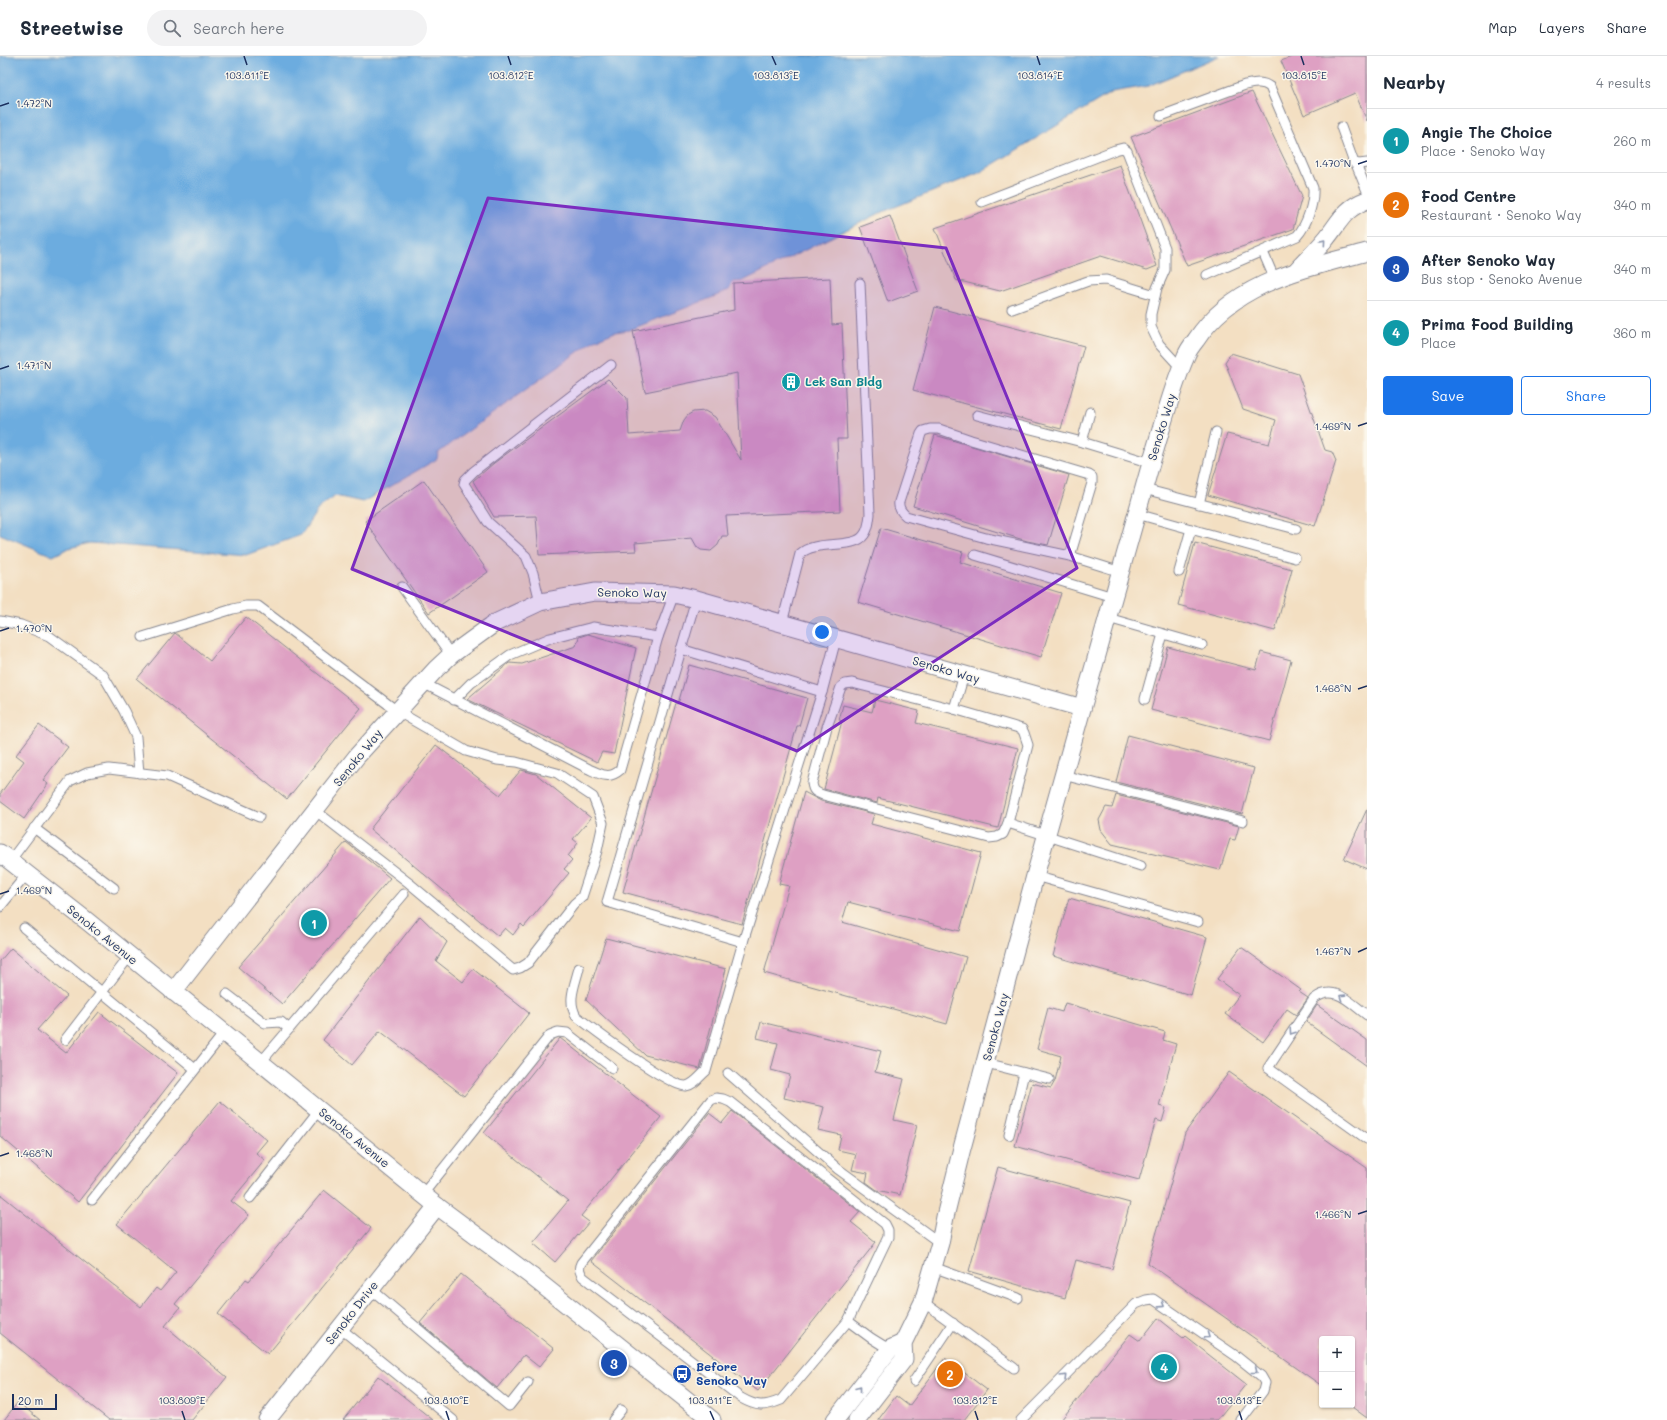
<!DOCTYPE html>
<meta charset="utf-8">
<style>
body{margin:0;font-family:Mali,sans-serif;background:#f2f2f3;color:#1f2937}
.controls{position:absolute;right:12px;bottom:12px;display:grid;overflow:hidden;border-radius:4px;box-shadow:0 1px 3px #0004}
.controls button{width:36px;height:36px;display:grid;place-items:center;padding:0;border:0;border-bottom:1px solid #e0e1e3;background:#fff;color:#1f2937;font:20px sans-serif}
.scale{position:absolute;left:12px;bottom:10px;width:45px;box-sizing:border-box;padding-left:4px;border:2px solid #1b2f5e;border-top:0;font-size:11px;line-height:14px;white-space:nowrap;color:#1b2f5e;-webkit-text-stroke:3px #fbf7ec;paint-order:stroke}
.you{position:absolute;left:822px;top:576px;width:14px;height:14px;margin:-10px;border:3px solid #fff;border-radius:50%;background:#1a73e8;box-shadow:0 0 0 6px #1a73e833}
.badge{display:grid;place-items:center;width:26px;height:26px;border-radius:50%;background:#1a73e8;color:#fff;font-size:13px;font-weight:700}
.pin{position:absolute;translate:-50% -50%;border:2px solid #fff;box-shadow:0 1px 4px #0006}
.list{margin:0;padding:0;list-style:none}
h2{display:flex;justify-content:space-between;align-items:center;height:52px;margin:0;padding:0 16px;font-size:17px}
h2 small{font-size:13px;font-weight:400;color:#747a83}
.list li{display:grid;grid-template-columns:26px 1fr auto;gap:12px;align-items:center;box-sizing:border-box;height:64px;padding:0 16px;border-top:1px solid #e0e1e3}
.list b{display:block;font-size:15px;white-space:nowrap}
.list p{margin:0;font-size:13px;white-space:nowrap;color:#747a83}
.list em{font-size:13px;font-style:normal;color:#747a83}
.actions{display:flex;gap:8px;padding:12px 16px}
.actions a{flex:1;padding:9px 0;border:1px solid #1a73e8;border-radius:4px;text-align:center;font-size:14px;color:#1a73e8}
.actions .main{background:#1a73e8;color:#fff}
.icon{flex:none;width:22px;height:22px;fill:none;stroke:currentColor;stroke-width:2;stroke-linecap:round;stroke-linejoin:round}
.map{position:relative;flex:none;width:1367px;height:1364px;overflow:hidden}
header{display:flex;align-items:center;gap:24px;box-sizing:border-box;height:56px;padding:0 20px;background:#fff;border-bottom:1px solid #e0e1e3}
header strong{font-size:19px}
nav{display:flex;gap:22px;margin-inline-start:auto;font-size:14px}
.search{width:280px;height:36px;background:#f2f2f3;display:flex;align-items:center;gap:10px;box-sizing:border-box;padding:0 14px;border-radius:22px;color:#747a83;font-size:15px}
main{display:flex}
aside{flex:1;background:#fff}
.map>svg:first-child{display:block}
.water{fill:#6cacdf;stroke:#446e9e}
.building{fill:#dea0c3}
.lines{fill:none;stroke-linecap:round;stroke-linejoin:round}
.lane-casing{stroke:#878790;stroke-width:11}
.street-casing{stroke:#878790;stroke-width:19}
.lane{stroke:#fff;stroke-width:9}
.street{stroke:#fff;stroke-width:17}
.oneway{stroke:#8d97ae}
.marked{fill:#7b2cbf;fill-opacity:0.2;stroke:#7b2cbf;stroke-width:3;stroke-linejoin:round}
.ticks{fill:none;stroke:#1b2f5e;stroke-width:1.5}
.labels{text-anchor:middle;stroke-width:3;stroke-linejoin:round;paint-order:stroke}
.culture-label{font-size:12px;font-weight:bold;fill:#0d838f;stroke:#fbf7ec;text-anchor:start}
.street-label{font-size:12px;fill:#1b2f5e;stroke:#fbf7ec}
.transit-label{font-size:12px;font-weight:bold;fill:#164399;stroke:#fbf7ec;text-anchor:start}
.ticks-label{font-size:10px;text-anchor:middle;fill:#1b2f5e;stroke:#fbf7ec;stroke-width:3;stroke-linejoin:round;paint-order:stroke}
</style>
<header>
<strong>Streetwise</strong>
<div class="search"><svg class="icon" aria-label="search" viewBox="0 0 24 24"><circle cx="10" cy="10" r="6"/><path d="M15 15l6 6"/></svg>Search here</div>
<nav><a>Map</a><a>Layers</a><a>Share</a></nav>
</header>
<main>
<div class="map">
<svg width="1367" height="1364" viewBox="0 0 1367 1364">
<rect width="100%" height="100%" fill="#fbf7ec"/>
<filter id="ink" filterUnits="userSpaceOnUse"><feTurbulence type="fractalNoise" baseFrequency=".025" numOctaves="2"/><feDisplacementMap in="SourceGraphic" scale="8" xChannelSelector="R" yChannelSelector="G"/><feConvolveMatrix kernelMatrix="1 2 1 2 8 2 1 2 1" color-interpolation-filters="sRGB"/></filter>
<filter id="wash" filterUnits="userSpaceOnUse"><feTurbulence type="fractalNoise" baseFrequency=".012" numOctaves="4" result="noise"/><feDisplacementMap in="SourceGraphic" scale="16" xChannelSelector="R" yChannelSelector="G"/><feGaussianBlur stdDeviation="0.9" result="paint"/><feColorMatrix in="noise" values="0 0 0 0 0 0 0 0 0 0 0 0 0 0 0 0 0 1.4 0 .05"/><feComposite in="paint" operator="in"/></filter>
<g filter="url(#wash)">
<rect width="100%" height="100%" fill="#f3dfc2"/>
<!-- water -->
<polygon class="water" points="0,0 1219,0 1148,30 1112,36 979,117 880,157 743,225 733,226 729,234 716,240 629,274 615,276 593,285 438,397 437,403 363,446 335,440 318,453 301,479 246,499 90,487 69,492 53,500 0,478"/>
<g id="blocks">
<!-- building -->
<g class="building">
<polygon points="1294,0 1367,0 1367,65 1355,37 1304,59 1281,5"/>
<polygon points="1252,36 1302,140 1293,173 1187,210 1131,81"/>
<polygon points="1120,109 1157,210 1147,214 1101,200 1000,235 956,224 935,172"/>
<polygon points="890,160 918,235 888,246 860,171"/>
<polygon points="830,222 832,269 842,268 847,383 837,383 840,455 726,460 728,480 722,480 718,489 711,495 701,494 697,491 692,482 635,487 636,495 539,499 536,460 494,461 473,425 494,407 608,323 627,342 629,379 680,375 684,364 688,359 693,356 705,355 715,361 741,404 737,317 645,336 633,275 734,254 733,227"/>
<polygon points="935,251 1084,290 1061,373 913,334"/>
<polygon points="1231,297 1298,318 1325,394 1332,396 1336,405 1315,470 1208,439 1227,378 1269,388 1276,364 1243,353 1225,306"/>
<polygon points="935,379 1069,419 1048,489 1027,485 913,450"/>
<polygon points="424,424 488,516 429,557 365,465"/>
<polygon points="881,472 963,496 960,506 1061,537 1041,601 858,546"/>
<polygon points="1195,487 1292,513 1275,575 1178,549"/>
<polygon points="246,561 361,652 287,743 137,623 175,577 210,605"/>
<polygon points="588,578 636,592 614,698 602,696 597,706 467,643 509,607 522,608 576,590 579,581"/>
<polygon points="1168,591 1256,614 1261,596 1291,604 1269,685 1151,654"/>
<polygon points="689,609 807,642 799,670 797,670 742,868 623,836 676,647 678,648"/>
<polygon points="875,644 919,655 916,667 1018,692 998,772 878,742 877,747 824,733 842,665 839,664 843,649 872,656"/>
<polygon points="39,669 68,691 43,724 48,728 24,763 0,745 0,738 24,705 16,699"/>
<polygon points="1128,679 1254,712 1242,758 1116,726"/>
<polygon points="436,689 500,739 521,714 536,718 591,762 573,783 578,787 568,800 572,804 564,813 569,817 524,871 521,868 513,879 505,872 498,880 370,773"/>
<polygon points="804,736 821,745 874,758 871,768 981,797 960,875 848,846 842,866 966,901 947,968 764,917 789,830 779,828"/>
<polygon points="1116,739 1239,770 1235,784 1230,783 1220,814 1112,788 1101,774 1099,764 1106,751 1112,752"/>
<polygon points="1367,753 1367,813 1344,803"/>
<polygon points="346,786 390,822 282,948 238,911"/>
<polygon points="1069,842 1207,881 1191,939 1053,900"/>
<polygon points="420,860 447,886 436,905 463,926 473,913 529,957 464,1040 380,975 352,1009 323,984"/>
<polygon points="606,882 726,913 700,1013 645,999 586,944"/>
<polygon points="1241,891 1301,934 1299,936 1308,942 1296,959 1287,953 1263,986 1225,958 1239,939 1217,923"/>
<polygon points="11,892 67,940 37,974 66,997 99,956 178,1017 78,1146 0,1080 0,905"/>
<polygon points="1065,947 1165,976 1163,984 1176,988 1159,1050 1166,1052 1162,1066 1156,1064 1139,1124 1015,1090 1032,1027 1051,1032 1055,1025 1061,1000 1037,993 1048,952 1062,956"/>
<polygon points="1317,949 1367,984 1367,1010 1306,966"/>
<polygon points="761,966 881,995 875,1016 904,1023 894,1064 917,1069 900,1139 877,1134 866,1126 868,1117 852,1114 856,1098 838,1094 841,1079 818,1074 824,1051 784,1042 790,1019 771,1014 778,987 757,982"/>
<polygon points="560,982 661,1061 581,1160 589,1166 555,1206 533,1187 568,1145 484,1077"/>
<polygon points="1229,1016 1367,1112 1367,1362 1352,1351 1352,1283 1322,1283 1322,1330 1148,1207 1185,1077"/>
<polygon points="220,1045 267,1084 256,1097 265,1104 231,1145 249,1159 175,1248 180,1252 165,1270 227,1321 192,1364 109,1364 0,1277 0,1138 141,1251 156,1232 160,1235 176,1216 117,1168"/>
<polygon points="732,1055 860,1156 851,1166 876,1186 758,1335 591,1205 709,1057 722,1067"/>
<polygon points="998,1111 1130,1147 1112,1213 1076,1204 1065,1242 969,1215"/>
<polygon points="324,1134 371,1172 268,1298 218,1258 246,1223 249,1225"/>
<polygon points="461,1218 554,1293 539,1311 524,1299 497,1332 420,1267"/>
<polygon points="1158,1262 1183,1282 1185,1280 1246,1328 1217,1364 1061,1364 1130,1278 1140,1285"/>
<polygon points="945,1302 987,1334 964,1364 878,1364 896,1340 909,1350"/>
<polygon points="378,1320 433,1364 343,1364"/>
<polygon points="18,1346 40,1364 4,1364"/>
</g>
</g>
</g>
<g filter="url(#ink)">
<use href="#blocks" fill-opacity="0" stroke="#878790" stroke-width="1"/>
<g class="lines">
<defs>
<g id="lane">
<path d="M1161 60 1245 29C1255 27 1262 25 1270 31L1313 132C1314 147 1307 169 1297 180L1207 219"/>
<polyline points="1341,71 1354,107 1359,108 1367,107"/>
<polyline points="1356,108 1367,135"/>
<polyline points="982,146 1115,94 1123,92 1127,95 1165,192 1165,214 1157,232 1151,258 1151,271 1159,288 1181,312"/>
<polyline points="1263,196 1275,224"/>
<polyline points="1012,253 1088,225 1106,224 1155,239"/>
<polyline points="977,359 1082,386 1151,407"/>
<polyline points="1082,386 1090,356"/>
<polyline points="1144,433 1296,473"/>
<polyline points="1199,448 1216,376"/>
<polyline points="1137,458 1295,502"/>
<polyline points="975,499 1113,541"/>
<path d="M1070 500 986 482 906 460C901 456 898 452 899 446L921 378 923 375 930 373H939L971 384 1089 419 1092 421V427L1070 500 1121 516"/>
<polyline points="1179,516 1191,473"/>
<polyline points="402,531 451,599"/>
<polyline points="696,543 607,846 743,886"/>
<polyline points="540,546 533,517 526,500 488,466 464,428 465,424 474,415 611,309"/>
<polyline points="1108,562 1202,589"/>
<polyline points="0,565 21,569 49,580 103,619 124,655 136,681 139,717"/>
<path d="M782 567 800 498C815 483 854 494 864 479 869 473 869 465 870 458L860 227"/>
<polyline points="143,581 233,553 246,550 258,550 397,655 466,695 497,704 516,706 557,717 593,741 603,767 597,795 582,841 574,848 528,907 520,912 513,914 409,827 316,755"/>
<polyline points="681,593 822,636"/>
<polyline points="964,619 954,653 1022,673 1024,677 1028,689 1008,767 1141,810"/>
<path d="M423 627 589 713C600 718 609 724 620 714L658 581"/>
<polyline points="1145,643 1163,578"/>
<polyline points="454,644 471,627 510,599 550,582 593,571 658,581 674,538"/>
<path d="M954 653 852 627 845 628 841 631 827 671 812 727C813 735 815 736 823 739L989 782 997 781 1003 778 1008 767"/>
<polyline points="1063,719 1243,765"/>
<polyline points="34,772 114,832"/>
<polyline points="10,805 70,725 87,717 109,713 167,720 259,761"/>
<polyline points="1035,820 1198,866"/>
<polyline points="0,851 27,818"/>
<polyline points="24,872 195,1013"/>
<path d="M579 912C575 929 567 944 576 960 593 973 669 1031 686 1030 694 1029 700 1020 706 1015L743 886 822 636 836 583"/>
<polyline points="227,938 265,967 281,966 289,973"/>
<path d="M1367 959C1350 947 1335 927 1314 943L1268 1012 1367 1083"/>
<polyline points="65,984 129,901"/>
<polyline points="261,1006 404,838"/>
<polyline points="986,1007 1049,1023"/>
<polyline points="728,1017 838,1113 940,1187"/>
<path d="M716 1042 723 1043 730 1046 885 1168 888 1174V1181L848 1265 781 1344C764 1351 757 1351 741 1342L583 1221C580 1216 578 1213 581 1207L711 1044Z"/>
<polyline points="1009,1079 1024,1017"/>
<polyline points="423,1138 550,979 558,976 567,977 612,1012"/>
<polyline points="250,1142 319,1054"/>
<polyline points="92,1144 224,977"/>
<polyline points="933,1211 1018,1242"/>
<polyline points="371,1233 509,1350 528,1326"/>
<polyline points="923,1246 1014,1312"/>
<polyline points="848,1265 871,1282 892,1295"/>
<polyline points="340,1272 453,1364"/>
<polyline points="914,1325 953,1267"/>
<polyline points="613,1364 621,1354"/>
<polyline points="1021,1364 1136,1248 1146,1244 1153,1243 1236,1300 1261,1320 1265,1327 1263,1335 1241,1364"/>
</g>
<g id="street">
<path d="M1297 214C1306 204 1316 195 1325 184 1340 166 1343 153 1367 144"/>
<polyline points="0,797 87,865 437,1150 531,1220 712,1364"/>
<polyline points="173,936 357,700 436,613 451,599 495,567 540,546 595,536 674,538 696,543 1082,652"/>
<polyline points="267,1364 437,1150"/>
<polyline points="835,1364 890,1293 903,1287"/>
<path d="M857 1364 904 1303 903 1287 923 1246 940 1187 945 1161 961 1096 1035 820 1151 407C1162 372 1171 334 1186 300 1188 294 1192 289 1196 284 1234 226 1304 213 1367 196"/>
</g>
</defs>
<!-- lane casing -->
<use href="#lane" class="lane-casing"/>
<!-- street casing -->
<use href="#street" class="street-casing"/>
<!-- lane -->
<use href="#lane" class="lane"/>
<!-- street -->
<use href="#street" class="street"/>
</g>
<!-- one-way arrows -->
<defs><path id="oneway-chevron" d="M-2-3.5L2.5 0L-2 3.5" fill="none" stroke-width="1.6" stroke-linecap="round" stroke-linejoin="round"/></defs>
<g class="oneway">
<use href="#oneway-chevron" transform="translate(1323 186) rotate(-49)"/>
<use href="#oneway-chevron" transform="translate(1342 941) rotate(-147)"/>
<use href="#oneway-chevron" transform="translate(1292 976) rotate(124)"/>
<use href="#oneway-chevron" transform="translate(1162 1249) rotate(33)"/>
<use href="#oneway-chevron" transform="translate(1207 1280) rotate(35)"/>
<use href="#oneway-chevron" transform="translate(1255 1315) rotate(38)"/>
<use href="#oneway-chevron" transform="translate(1064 1321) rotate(-45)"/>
<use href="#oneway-chevron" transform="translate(859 1333) rotate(-52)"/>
</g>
</g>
<!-- marked area -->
<path class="marked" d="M488 142 946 192 1077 512 797 695 352 513Z"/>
<!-- ticks -->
<path class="ticks" d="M244 0 247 9M508 0 511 9M772 0 776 9M1037 0 1040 9M1301 0 1304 9M0 50 9 47M1358 108 1367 105M0 313 9 310M1358 370 1367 367M0 575 9 572M1358 633 1367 630M0 838 9 835M1358 896 1367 892M0 1100 9 1097M1358 1158 1367 1155M182 1355 185 1364M446 1355 449 1364M710 1355 714 1364M975 1355 978 1364M1239 1355 1242 1364"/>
<!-- icons -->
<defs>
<symbol id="building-disc" viewBox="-11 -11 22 22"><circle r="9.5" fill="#0f9aa8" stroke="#fbf7ec"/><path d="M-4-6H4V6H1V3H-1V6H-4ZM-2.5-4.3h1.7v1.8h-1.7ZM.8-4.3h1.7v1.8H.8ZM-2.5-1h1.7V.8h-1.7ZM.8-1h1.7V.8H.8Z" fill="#fff"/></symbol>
<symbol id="bus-disc" viewBox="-11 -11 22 22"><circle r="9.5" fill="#1a4fb4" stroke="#fbf7ec"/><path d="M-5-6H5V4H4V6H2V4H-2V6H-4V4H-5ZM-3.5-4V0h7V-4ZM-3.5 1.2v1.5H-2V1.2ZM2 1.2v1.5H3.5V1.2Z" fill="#fff"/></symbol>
</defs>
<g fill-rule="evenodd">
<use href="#building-disc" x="780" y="315" width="22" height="22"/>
<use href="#bus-disc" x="671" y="1307" width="22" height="22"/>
</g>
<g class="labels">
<!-- culture labels -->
<g class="culture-label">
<text x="805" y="330">Lek San Bldg</text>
</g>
<!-- street labels -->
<g class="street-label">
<text transform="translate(1162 371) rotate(-73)" y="4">Senoko Way</text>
<text transform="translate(632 537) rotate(1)" y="4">Senoko Way</text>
<text transform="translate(946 614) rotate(16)" y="4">Senoko Way</text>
<text transform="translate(358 702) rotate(-51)" y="4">Senoko Way</text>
<text transform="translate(102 879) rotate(39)" y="4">Senoko Avenue</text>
<text transform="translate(996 971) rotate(-75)" y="4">Senoko Way</text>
<text transform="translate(354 1082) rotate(39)" y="4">Senoko Avenue</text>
<text transform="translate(352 1257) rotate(-52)" y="4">Senoko Drive</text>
</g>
<!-- transit labels -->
<g class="transit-label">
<text x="696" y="1315">Before<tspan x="696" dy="14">Senoko Way</tspan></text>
</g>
</g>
<g class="ticks-label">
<text x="247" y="23">103.811°E</text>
<text x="511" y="23">103.812°E</text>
<text x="776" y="23">103.813°E</text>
<text x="1040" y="23">103.814°E</text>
<text x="1304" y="23">103.815°E</text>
<text x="34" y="51">1.472°N</text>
<text x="1333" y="111">1.470°N</text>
<text x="34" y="313">1.471°N</text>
<text x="1333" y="374">1.469°N</text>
<text x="34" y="576">1.470°N</text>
<text x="1333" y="636">1.468°N</text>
<text x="34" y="838">1.469°N</text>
<text x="1333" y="899">1.467°N</text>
<text x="34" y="1101">1.468°N</text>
<text x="1333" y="1162">1.466°N</text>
<text x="182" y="1348">103.809°E</text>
<text x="446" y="1348">103.810°E</text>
<text x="710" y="1348">103.811°E</text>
<text x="975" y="1348">103.812°E</text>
<text x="1239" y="1348">103.813°E</text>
</g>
</svg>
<div class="controls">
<button>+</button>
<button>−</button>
</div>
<div class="scale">20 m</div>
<div class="you"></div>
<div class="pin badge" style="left:314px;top:867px;background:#0f9aa8">1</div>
<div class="pin badge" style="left:950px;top:1318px;background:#e8710a">2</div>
<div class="pin badge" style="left:614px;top:1307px;background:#1a4fb4">3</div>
<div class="pin badge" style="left:1164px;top:1311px;background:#0f9aa8">4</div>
</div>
<aside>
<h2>Nearby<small>4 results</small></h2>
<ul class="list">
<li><span class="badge" style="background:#0f9aa8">1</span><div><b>Angie The Choice</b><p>Place · Senoko Way</p></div><em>260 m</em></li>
<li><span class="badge" style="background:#e8710a">2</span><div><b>Food Centre</b><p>Restaurant · Senoko Way</p></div><em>340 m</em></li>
<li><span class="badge" style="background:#1a4fb4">3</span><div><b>After Senoko Way</b><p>Bus stop · Senoko Avenue</p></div><em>340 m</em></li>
<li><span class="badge" style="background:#0f9aa8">4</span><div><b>Prima Food Building</b><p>Place</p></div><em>360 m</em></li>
</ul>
<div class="actions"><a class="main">Save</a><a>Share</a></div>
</aside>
</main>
